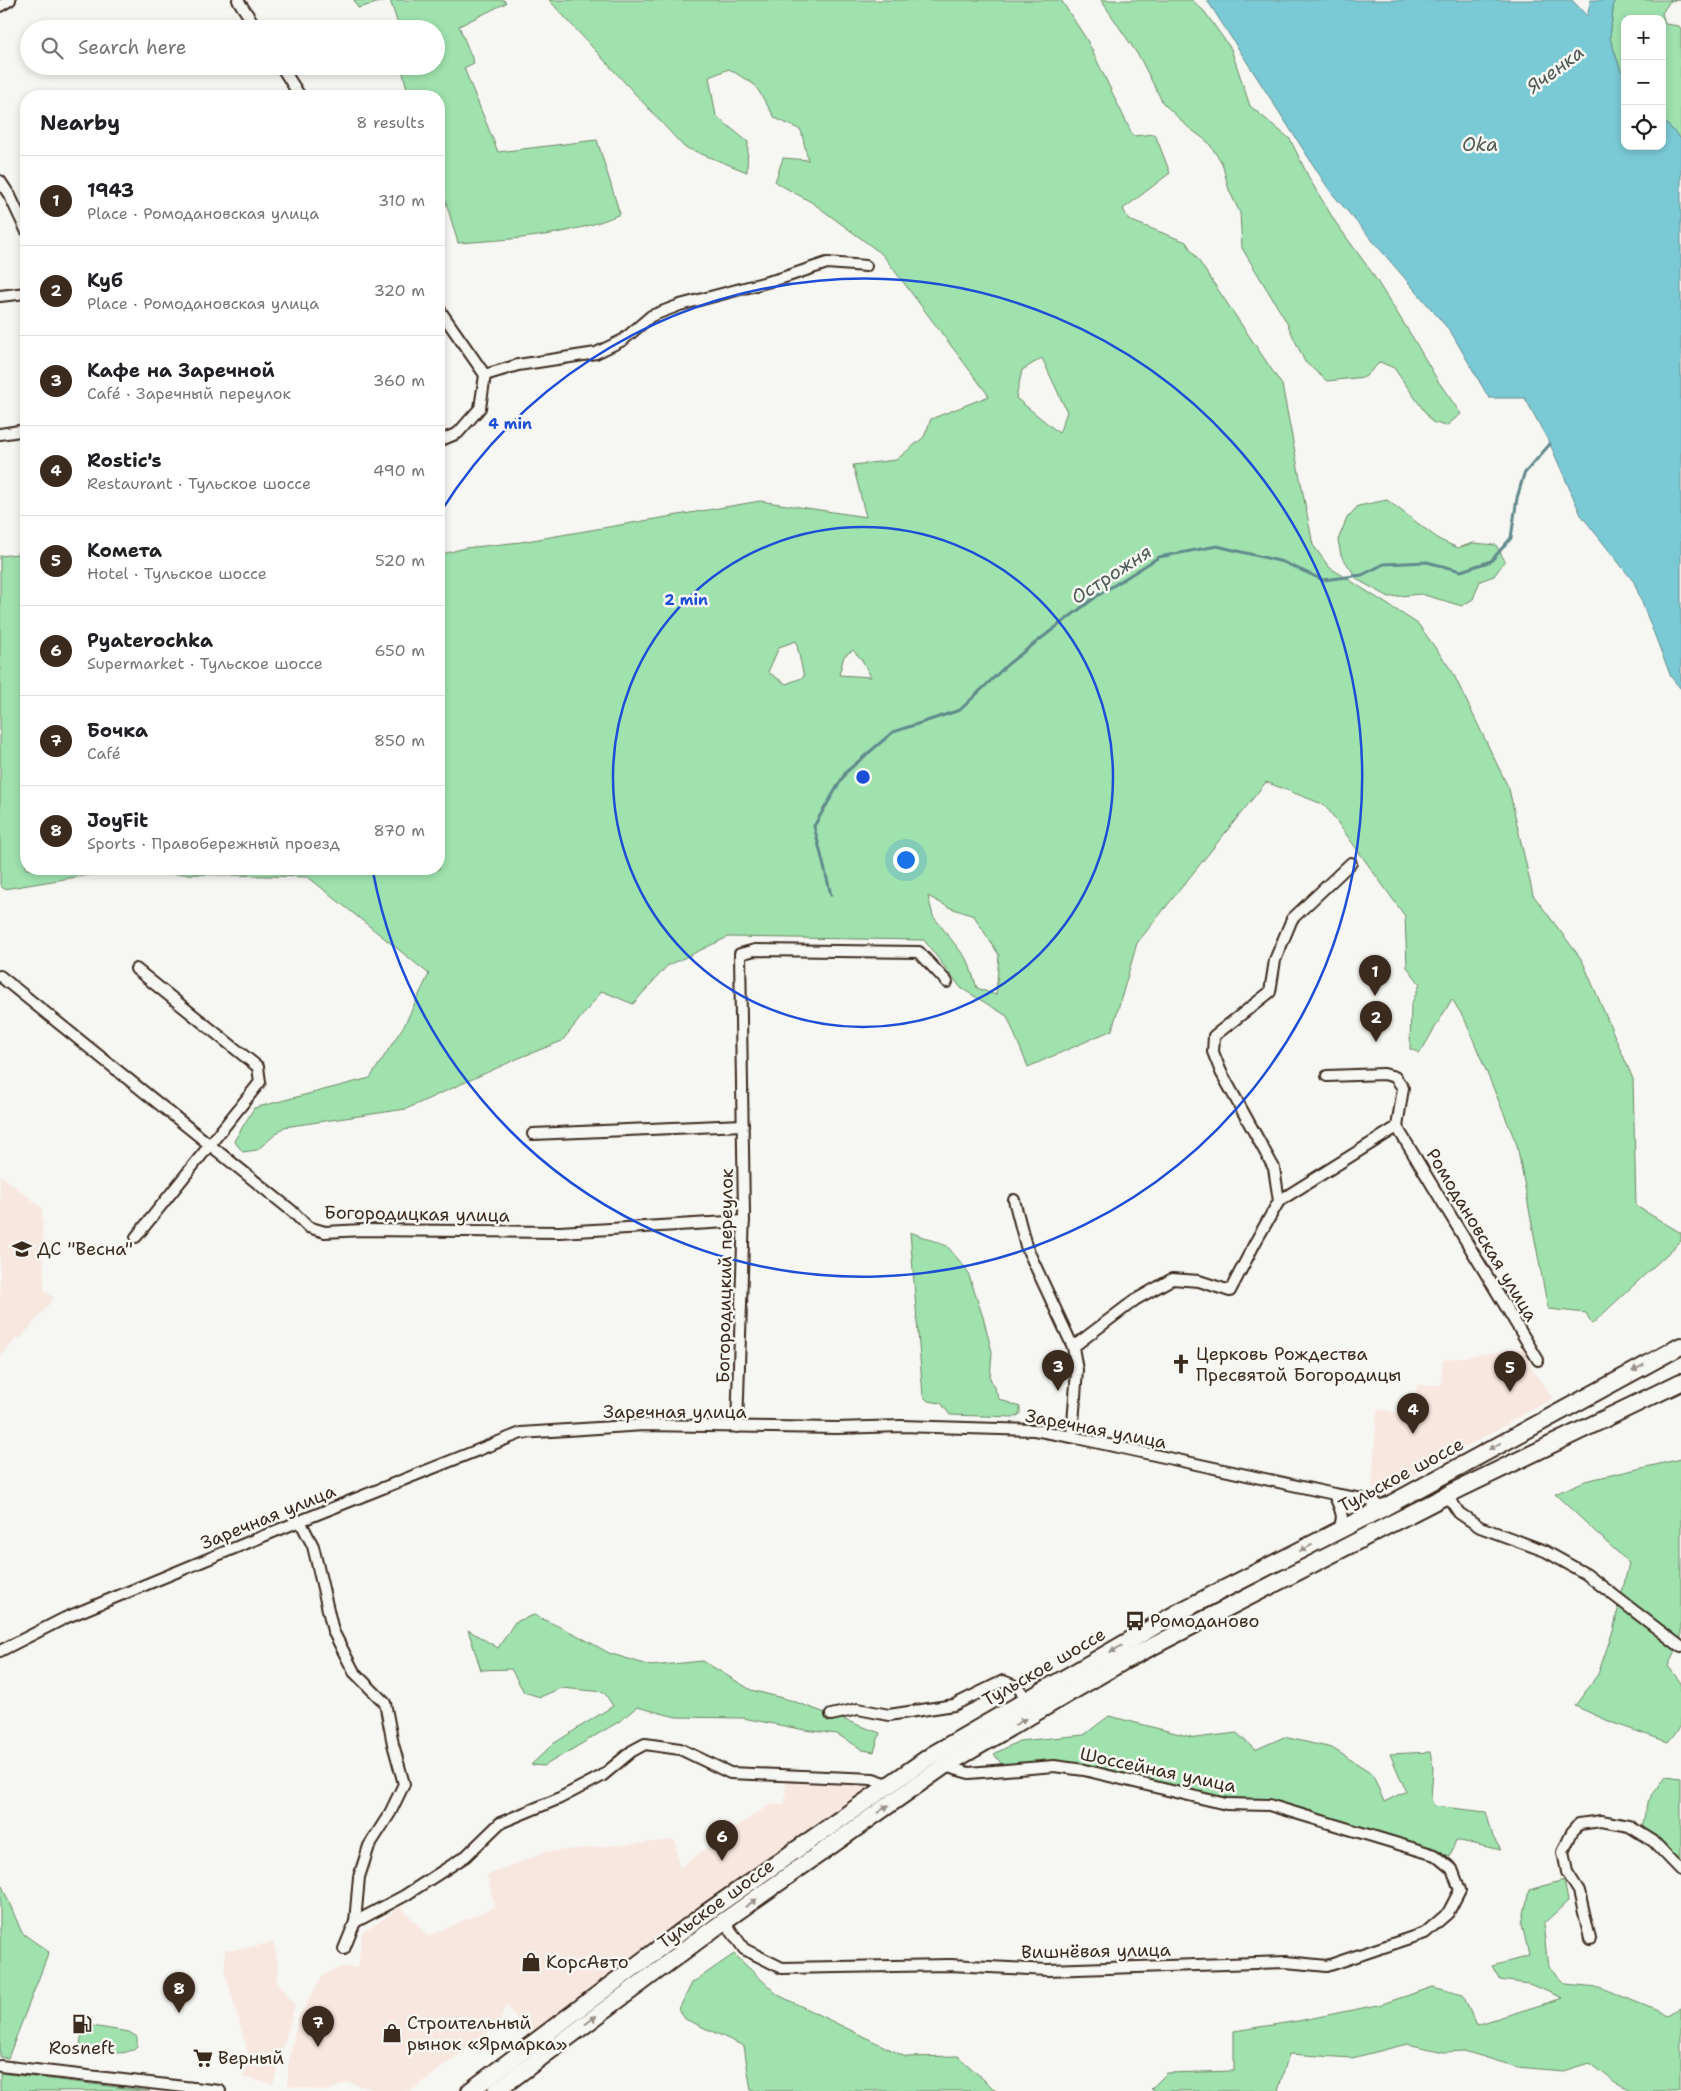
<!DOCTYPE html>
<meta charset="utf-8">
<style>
body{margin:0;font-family:"Shantell Sans",sans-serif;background:#f2f2f2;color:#202124}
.controls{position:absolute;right:15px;top:15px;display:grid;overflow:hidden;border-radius:10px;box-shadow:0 2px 8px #0003}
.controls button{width:45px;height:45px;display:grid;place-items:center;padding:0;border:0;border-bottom:1px solid #e0e0e0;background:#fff;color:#202124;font:25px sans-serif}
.you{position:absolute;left:905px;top:859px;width:18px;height:18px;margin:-12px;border:4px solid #fff;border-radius:50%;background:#1a73e8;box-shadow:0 0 0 8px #1a73e833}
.badge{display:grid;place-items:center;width:32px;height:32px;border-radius:50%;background:#3b2a1e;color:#fff;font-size:16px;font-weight:700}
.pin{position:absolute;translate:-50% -41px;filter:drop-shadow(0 1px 2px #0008)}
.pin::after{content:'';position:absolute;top:26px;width:18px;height:15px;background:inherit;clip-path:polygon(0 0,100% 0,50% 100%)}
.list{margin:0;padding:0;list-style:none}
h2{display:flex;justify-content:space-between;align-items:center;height:65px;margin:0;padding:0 20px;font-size:21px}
h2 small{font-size:16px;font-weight:400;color:#757577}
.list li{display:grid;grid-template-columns:32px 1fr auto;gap:15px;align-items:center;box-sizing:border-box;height:90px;padding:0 20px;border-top:1px solid #e0e0e0}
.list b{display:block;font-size:19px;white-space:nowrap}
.list p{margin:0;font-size:16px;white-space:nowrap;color:#757577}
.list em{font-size:16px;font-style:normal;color:#757577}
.icon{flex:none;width:28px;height:28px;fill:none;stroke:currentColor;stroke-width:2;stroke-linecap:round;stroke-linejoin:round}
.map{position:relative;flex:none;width:1681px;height:2091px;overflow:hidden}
.search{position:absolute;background:#fff;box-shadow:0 2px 8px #0003;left:20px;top:20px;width:425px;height:55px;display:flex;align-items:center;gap:12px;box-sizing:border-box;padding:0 18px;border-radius:28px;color:#757577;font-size:19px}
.panel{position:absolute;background:#fff;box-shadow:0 2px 8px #0003;left:20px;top:90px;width:425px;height:785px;border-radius:20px}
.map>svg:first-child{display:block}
.built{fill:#f8e7df}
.green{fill:#9fe2ae;stroke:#6d8666;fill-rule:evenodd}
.water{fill:#7acad6;stroke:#618a8c}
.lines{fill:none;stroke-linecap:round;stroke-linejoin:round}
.stream{stroke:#618a8c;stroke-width:3}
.minor-casing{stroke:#3b2a1e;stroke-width:14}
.primary-casing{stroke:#3b2a1e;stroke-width:20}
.minor{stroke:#f6f6f2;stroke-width:10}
.primary{stroke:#f6f6f2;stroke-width:16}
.oneway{fill:#989088}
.ring{fill:none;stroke:#1d4ed8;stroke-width:2.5}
.labels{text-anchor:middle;stroke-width:5;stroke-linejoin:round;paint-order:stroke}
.street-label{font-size:18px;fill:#3b2a1e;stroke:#f6f6f2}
.poi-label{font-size:18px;fill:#3b2a1e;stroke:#f6f6f2;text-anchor:start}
.water-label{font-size:19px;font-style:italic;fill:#4e5a55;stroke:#f6f6f2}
.centre{fill:#1d4ed8;stroke:#f6f6f2;stroke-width:2.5}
.ring-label{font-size:15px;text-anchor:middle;font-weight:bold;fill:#1d4ed8;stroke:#f6f6f2;stroke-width:5;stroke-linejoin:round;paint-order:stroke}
</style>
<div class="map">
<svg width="1681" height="2091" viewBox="0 0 1681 2091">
<rect width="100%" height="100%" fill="#f6f6f2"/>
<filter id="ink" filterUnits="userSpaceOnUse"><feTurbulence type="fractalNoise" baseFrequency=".02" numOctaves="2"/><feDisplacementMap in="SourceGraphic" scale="10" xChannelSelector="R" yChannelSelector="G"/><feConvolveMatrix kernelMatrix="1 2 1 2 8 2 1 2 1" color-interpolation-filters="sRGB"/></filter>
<g filter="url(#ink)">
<!-- built -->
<g class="built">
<polygon points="0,1175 42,1208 44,1290 54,1298 20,1339 17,1337 0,1358"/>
<polygon points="1524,1348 1533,1371 1553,1398 1384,1493 1381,1489 1372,1489 1377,1409 1412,1416 1417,1385 1441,1385 1443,1360"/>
<polygon points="786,1778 876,1782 529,2036 506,2004 499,2024 411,2091 377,2091 348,2082 327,2091 288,2086 288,2066 298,2018 323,1975 342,1967 358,1968 362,1933 401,1907 428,1936 495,1907 487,1875 545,1852 675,1840 679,1868 755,1814 770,1805 785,1804"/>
<polygon points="273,1942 278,1964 276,1981 295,2004 273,2084 243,2077 249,2056 225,1972 225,1950 237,1950"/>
</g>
<!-- green -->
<g class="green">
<polygon points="354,0 388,0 358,8"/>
<path d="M390 0H504L506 3 459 26 474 63 464 68 498 152 597 140 620 214C569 237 513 239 458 243L439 178V96H409L401 66H436V29H398L399 27Z"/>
<path d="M549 0H1061L1087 40 1133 136 1155 134 1170 173 1123 209 1129 220 1186 242 1282 385 1313 545 1329 567 1418 624 1452 671 1509 789 1533 895 1582 960 1633 1079 1636 1206 1681 1233V1241L1592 1324 1586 1313 1548 1309 1517 1145 1465 1020 1452 999 1420 1053 1410 1049 1411 1005 1420 984 1407 967 1405 916 1325 805 1266 782 1137 943 1112 1030 1028 1067 1007 1016 961 988 924 940 728 937 667 966 633 1004 602 991 562 1041 519 1058 406 1109 284 1127 257 1150 243 1152 234 1141 254 1108 370 1078 405 1024 429 974 308 877 106 872 4 889 0 885V556L26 553V869H439V555L465 548 521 542 760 501 866 517 853 465 896 460 924 437 931 419 989 396 882 254 813 203 775 182 783 158 808 160 801 130 775 118 755 85 729 69 709 77 716 116 748 142 747 172 684 147ZM1042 358 1067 412 1059 433 1016 398 1022 370ZM796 641 804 677 786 684 768 672 779 647ZM853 650 862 660 871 677 839 675 844 656ZM928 896 948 907 974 916 999 955 996 995 977 988 968 961 933 916Z"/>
<polygon points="1101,0 1192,0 1204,11 1231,49 1250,106 1290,139 1310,180 1336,223 1370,270 1413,338 1438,381 1461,414 1446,426 1432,422 1394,368 1380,362 1365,377 1327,381 1305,362 1286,321 1242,248 1240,213 1229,190 1222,163 1208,142 1188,127 1163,103 1140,58"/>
<polygon points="1614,0 1681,0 1670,1 1662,13 1665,24 1679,26 1681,29 1681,139 1662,119 1662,19 1625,19 1625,75 1621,71 1610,38"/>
<polygon points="1387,500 1440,540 1458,548 1473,543 1496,545 1505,561 1494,576 1480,581 1473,599 1462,606 1421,594 1389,597 1358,580 1341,555 1338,540 1347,518 1358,506"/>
<polygon points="910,1232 947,1246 967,1270 983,1317 992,1352 990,1378 999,1399 1020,1407 1020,1414 1015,1417 950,1415 941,1403 928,1401 923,1396"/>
<polygon points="1681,1459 1681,1639 1668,1666 1681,1683 1681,1726 1668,1742 1613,1723 1575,1706 1598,1674 1613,1631 1629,1563 1555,1494 1585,1481"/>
<polygon points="534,1615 575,1634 609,1653 651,1666 703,1661 751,1690 790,1700 880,1733 874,1752 863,1750 837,1734 805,1730 743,1718 676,1717 637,1707 620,1721 544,1766 531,1765 553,1744 613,1706 604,1692 561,1688 540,1697 524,1692 511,1669 481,1670 468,1630 498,1648 515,1622"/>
<polygon points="1109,1716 1195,1738 1237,1733 1255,1750 1284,1737 1332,1748 1372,1773 1384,1802 1406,1791 1390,1754 1430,1752 1433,1768 1431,1799 1434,1806 1486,1812 1493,1837 1501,1850 1456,1840 1450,1856 1273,1800 1225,1797 1084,1764 1003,1766 994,1754 1019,1741 1084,1735"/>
<polygon points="1666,1776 1681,1778 1681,1868 1641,1833 1647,1803"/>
<polygon points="1564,1880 1568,1901 1543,1924 1548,1967 1565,1984 1599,1987 1668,2015 1681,2008 1681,2091 1631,2091 1615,2083 1589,2063 1563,2071 1517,2067 1464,2051 1444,2052 1407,2044 1352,2058 1289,2054 1278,2091 1155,2091 1151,2089 1167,2073 1234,2071 1234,2031 1298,2021 1382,2004 1433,1987 1463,1995 1476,2025 1563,1998 1529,1984 1500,1980 1492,1966 1529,1956 1522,1924 1529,1890"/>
<polygon points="0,1881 22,1933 49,1952 8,2058 0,2057"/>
<polygon points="734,1954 778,1995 906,2057 958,2056 996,2091 751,2091 744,2046 685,2019 679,2009 692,1983"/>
<path d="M86 2025 129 2032 137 2037V2046C124 2060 97 2049 80 2046L82 2030Z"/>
<polygon points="0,2073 150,2091 0,2091"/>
</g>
<!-- water -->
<polygon class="water" points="1207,0 1572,0 1587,16 1591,0 1614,0 1610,38 1621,71 1625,75 1625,146 1662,146 1662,119 1681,139 1681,689 1671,677 1634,582 1581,515 1550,444 1525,398 1489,398 1451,332 1330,191"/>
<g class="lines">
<!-- stream -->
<polyline class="stream" points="831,895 814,826 846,772 893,732 960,710 1008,664 1056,627 1097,596 1159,557 1217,546 1283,562 1323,580 1362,575 1384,564 1427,562 1461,571 1491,561 1511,538 1517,498 1524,474 1550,444"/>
<defs>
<g id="minor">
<polyline points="238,0 257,29"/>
<polyline points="0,6 10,0"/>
<polyline points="281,66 300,96"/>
<polyline points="0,181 10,196 26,230"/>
<polyline points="0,296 26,293"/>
<polyline points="439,309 485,375 480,408 458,433 439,441"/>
<polyline points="485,375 518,365 596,353 623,340 651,316 680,305 782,278 827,263 866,266"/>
<polyline points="0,434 26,430"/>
<polyline points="0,976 292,1211 308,1227 325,1232 363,1230 560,1232 744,1221"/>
<polyline points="1327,1076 1384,1074 1395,1077 1403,1088 1397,1127 1279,1201 1274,1168 1221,1072 1213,1052 1214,1036 1270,992 1275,960 1292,919 1351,863"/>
<polyline points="1397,1127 1538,1360"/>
<polyline points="533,1134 743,1125"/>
<polyline points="1014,1200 1026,1246 1073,1347 1077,1370 1072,1437"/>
<polyline points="136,1237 260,1082 258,1067 136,969"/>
<polyline points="1073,1347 1135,1300 1172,1279 1199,1281 1230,1291 1256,1241 1279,1201"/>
<polyline points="737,1427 744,1213 740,954 755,950 919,952 947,982"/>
<path d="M1334 1494C1339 1507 1347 1518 1337 1530"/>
<polyline points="1447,1495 1459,1513 1480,1527 1545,1551 1586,1574 1681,1647"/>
<polyline points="300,1521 313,1546 333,1631 354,1672 385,1703 393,1744 404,1784 390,1813 369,1846 359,1877 355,1922 344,1949"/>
<polyline points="0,1651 65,1618 300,1521 521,1433 644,1425 837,1428 901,1426 1034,1430 1072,1437 1334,1494 1368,1500 1385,1507"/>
<polyline points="831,1715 858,1709 889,1715 954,1705 1003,1681 1018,1687 1027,1700"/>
<polyline points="724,1921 744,1949 782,1968 950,1965 1048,1970 1286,1962 1327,1966 1425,1933 1448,1913 1460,1890 1452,1869 1435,1855 1269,1805 1226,1804 1084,1770 1054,1766 969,1773 944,1766"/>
<polyline points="355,1922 404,1896 466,1856 500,1823 558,1799 602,1776 632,1751 645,1744 680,1749 730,1773 873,1779 888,1784"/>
<polyline points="1590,1939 1579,1891 1567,1872 1563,1852 1572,1832 1579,1824 1601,1821 1629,1826 1653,1841 1681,1870"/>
<polyline points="0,2066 220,2091"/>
</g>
<g id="primary">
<polyline points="470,2091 706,1913 932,1755 1179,1612 1385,1507 1681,1346"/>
<polyline points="496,2091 724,1921 944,1766 1124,1661 1447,1495 1681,1382"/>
</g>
</defs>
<!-- minor casing -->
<use href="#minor" class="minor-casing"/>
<!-- primary casing -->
<use href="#primary" class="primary-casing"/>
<!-- minor -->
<use href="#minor" class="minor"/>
<!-- primary -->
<use href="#primary" class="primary"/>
</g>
<!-- one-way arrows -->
<defs><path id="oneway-solid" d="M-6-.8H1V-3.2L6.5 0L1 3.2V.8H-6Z" transform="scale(1.25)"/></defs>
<g class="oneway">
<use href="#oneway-solid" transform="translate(1638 1368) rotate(151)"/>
<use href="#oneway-solid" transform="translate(1495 1446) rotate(151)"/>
<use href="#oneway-solid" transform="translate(1306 1548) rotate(153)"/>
<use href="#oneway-solid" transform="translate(1116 1649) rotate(150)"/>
<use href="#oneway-solid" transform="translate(1020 1722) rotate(-30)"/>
<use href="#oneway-solid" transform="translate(883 1809) rotate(-35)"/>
<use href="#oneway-solid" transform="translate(751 1903) rotate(-34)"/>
<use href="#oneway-solid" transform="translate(591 2020) rotate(-37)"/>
</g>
</g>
<!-- distance rings -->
<g class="ring">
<circle cx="863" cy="777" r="250"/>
<path d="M440 513A499 499 0 1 1 373 872"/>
</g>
<!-- icons -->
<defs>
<symbol id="school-bare" viewBox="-9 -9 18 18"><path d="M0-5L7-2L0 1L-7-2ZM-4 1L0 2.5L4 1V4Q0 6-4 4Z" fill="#3b2a1e" stroke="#f6f6f2" stroke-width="2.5" paint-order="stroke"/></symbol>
<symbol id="church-bare" viewBox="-9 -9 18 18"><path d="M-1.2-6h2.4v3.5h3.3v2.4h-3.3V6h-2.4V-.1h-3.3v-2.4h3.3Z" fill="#3b2a1e" stroke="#f6f6f2" stroke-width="2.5" paint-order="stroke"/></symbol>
<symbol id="bus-bare" viewBox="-9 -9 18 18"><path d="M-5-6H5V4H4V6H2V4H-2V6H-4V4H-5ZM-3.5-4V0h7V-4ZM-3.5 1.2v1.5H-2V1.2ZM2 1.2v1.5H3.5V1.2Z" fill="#3b2a1e" stroke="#f6f6f2" stroke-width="2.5" paint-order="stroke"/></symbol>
<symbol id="shop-bare" viewBox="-9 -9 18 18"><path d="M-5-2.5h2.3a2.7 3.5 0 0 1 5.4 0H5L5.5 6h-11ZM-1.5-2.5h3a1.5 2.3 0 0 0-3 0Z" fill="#3b2a1e" stroke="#f6f6f2" stroke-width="2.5" paint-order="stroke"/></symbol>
<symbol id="fuel-bare" viewBox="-9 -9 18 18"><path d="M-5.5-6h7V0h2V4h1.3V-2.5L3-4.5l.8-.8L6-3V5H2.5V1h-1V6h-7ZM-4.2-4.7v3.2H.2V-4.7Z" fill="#3b2a1e" stroke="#f6f6f2" stroke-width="2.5" paint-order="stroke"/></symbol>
<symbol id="supermarket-bare" viewBox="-9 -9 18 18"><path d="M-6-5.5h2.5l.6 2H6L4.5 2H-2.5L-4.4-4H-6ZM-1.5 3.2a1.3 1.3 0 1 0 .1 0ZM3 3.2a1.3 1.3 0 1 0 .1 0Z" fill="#3b2a1e" stroke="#f6f6f2" stroke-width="2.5" paint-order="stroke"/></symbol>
</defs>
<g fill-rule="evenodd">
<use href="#school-bare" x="8" y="1235" width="28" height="28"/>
<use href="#church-bare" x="1167" y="1350" width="28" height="28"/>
<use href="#bus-bare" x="1121" y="1607" width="28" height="28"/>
<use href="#shop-bare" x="517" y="1948" width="28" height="28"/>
<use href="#fuel-bare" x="68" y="2010" width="28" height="28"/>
<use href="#shop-bare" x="378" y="2019" width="28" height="28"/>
<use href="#supermarket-bare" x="189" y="2044" width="28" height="28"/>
</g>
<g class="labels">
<!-- street labels -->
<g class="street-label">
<text transform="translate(417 1214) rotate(1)" y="6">Богородицкая улица</text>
<text transform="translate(1482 1235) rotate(59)" y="6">Ромодановская улица</text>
<text transform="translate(725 1276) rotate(-89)" y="6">Богородицкий переулок</text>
<text x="675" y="1418">Заречная улица</text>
<text transform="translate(1096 1429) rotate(11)" y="6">Заречная улица</text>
<text transform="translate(1401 1475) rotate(-28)" y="6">Тульское шоссе</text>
<text transform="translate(268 1517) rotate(-22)" y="6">Заречная улица</text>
<text transform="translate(1044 1667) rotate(-30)" y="6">Тульское шоссе</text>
<text transform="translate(1158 1770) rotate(12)" y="6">Шоссейная улица</text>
<text transform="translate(716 1904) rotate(-36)" y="6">Тульское шоссе</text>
<text transform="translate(1096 1951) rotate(-1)" y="6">Вишнёвая улица</text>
</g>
<!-- poi labels -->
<g class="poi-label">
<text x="37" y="1255">ДС "Весна"</text>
<text x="1196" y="1360">Церковь Рождества<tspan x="1196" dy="21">Пресвятой Богородицы</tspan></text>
<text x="1150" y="1627">Ромоданово</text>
<text x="546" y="1968">КорсАвто</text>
<text x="407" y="2029">Строительный<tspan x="407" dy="21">рынок «Ярмарка»</tspan></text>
<text x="82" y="2054" text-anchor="middle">Rosneft</text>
<text x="218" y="2064">Верный</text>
</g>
<!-- water labels -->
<g class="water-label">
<text transform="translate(1555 69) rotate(-37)" y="7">Яченка</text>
<text x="1480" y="151">Oka</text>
<text transform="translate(1111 574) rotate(-33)" y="7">Острожня</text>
</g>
</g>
<circle cx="863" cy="777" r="8" class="centre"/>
<g class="ring-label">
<text x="510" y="429">4 min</text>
<text x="686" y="605">2 min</text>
</g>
</svg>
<div class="controls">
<button>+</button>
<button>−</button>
<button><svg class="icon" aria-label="locate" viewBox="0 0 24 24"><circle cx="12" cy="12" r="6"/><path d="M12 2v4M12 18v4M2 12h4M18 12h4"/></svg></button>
</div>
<div class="you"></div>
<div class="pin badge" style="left:1375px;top:996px">1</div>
<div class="pin badge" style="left:1376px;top:1042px">2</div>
<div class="pin badge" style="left:1058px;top:1391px">3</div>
<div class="pin badge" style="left:1413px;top:1434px">4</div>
<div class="pin badge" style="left:1510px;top:1392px">5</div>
<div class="pin badge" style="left:722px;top:1861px">6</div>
<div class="pin badge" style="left:318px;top:2047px">7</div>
<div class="pin badge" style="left:179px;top:2013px">8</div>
<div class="search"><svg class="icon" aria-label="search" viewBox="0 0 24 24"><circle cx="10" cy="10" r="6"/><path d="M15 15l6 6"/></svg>Search here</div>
<section class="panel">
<h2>Nearby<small>8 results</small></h2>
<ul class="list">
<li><span class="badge">1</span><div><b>1943</b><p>Place · Ромодановская улица</p></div><em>310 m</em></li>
<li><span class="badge">2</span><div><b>Куб</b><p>Place · Ромодановская улица</p></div><em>320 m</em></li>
<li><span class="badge">3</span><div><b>Кафе на Заречной</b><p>Café · Заречный переулок</p></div><em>360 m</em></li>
<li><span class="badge">4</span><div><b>Rostic's</b><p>Restaurant · Тульское шоссе</p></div><em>490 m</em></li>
<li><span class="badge">5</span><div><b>Комета</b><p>Hotel · Тульское шоссе</p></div><em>520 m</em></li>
<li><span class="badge">6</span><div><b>Pyaterochka</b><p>Supermarket · Тульское шоссе</p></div><em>650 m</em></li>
<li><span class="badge">7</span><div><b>Бочка</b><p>Café</p></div><em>850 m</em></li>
<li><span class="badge">8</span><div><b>JoyFit</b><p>Sports · Правобережный проезд</p></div><em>870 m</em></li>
</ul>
</section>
</div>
